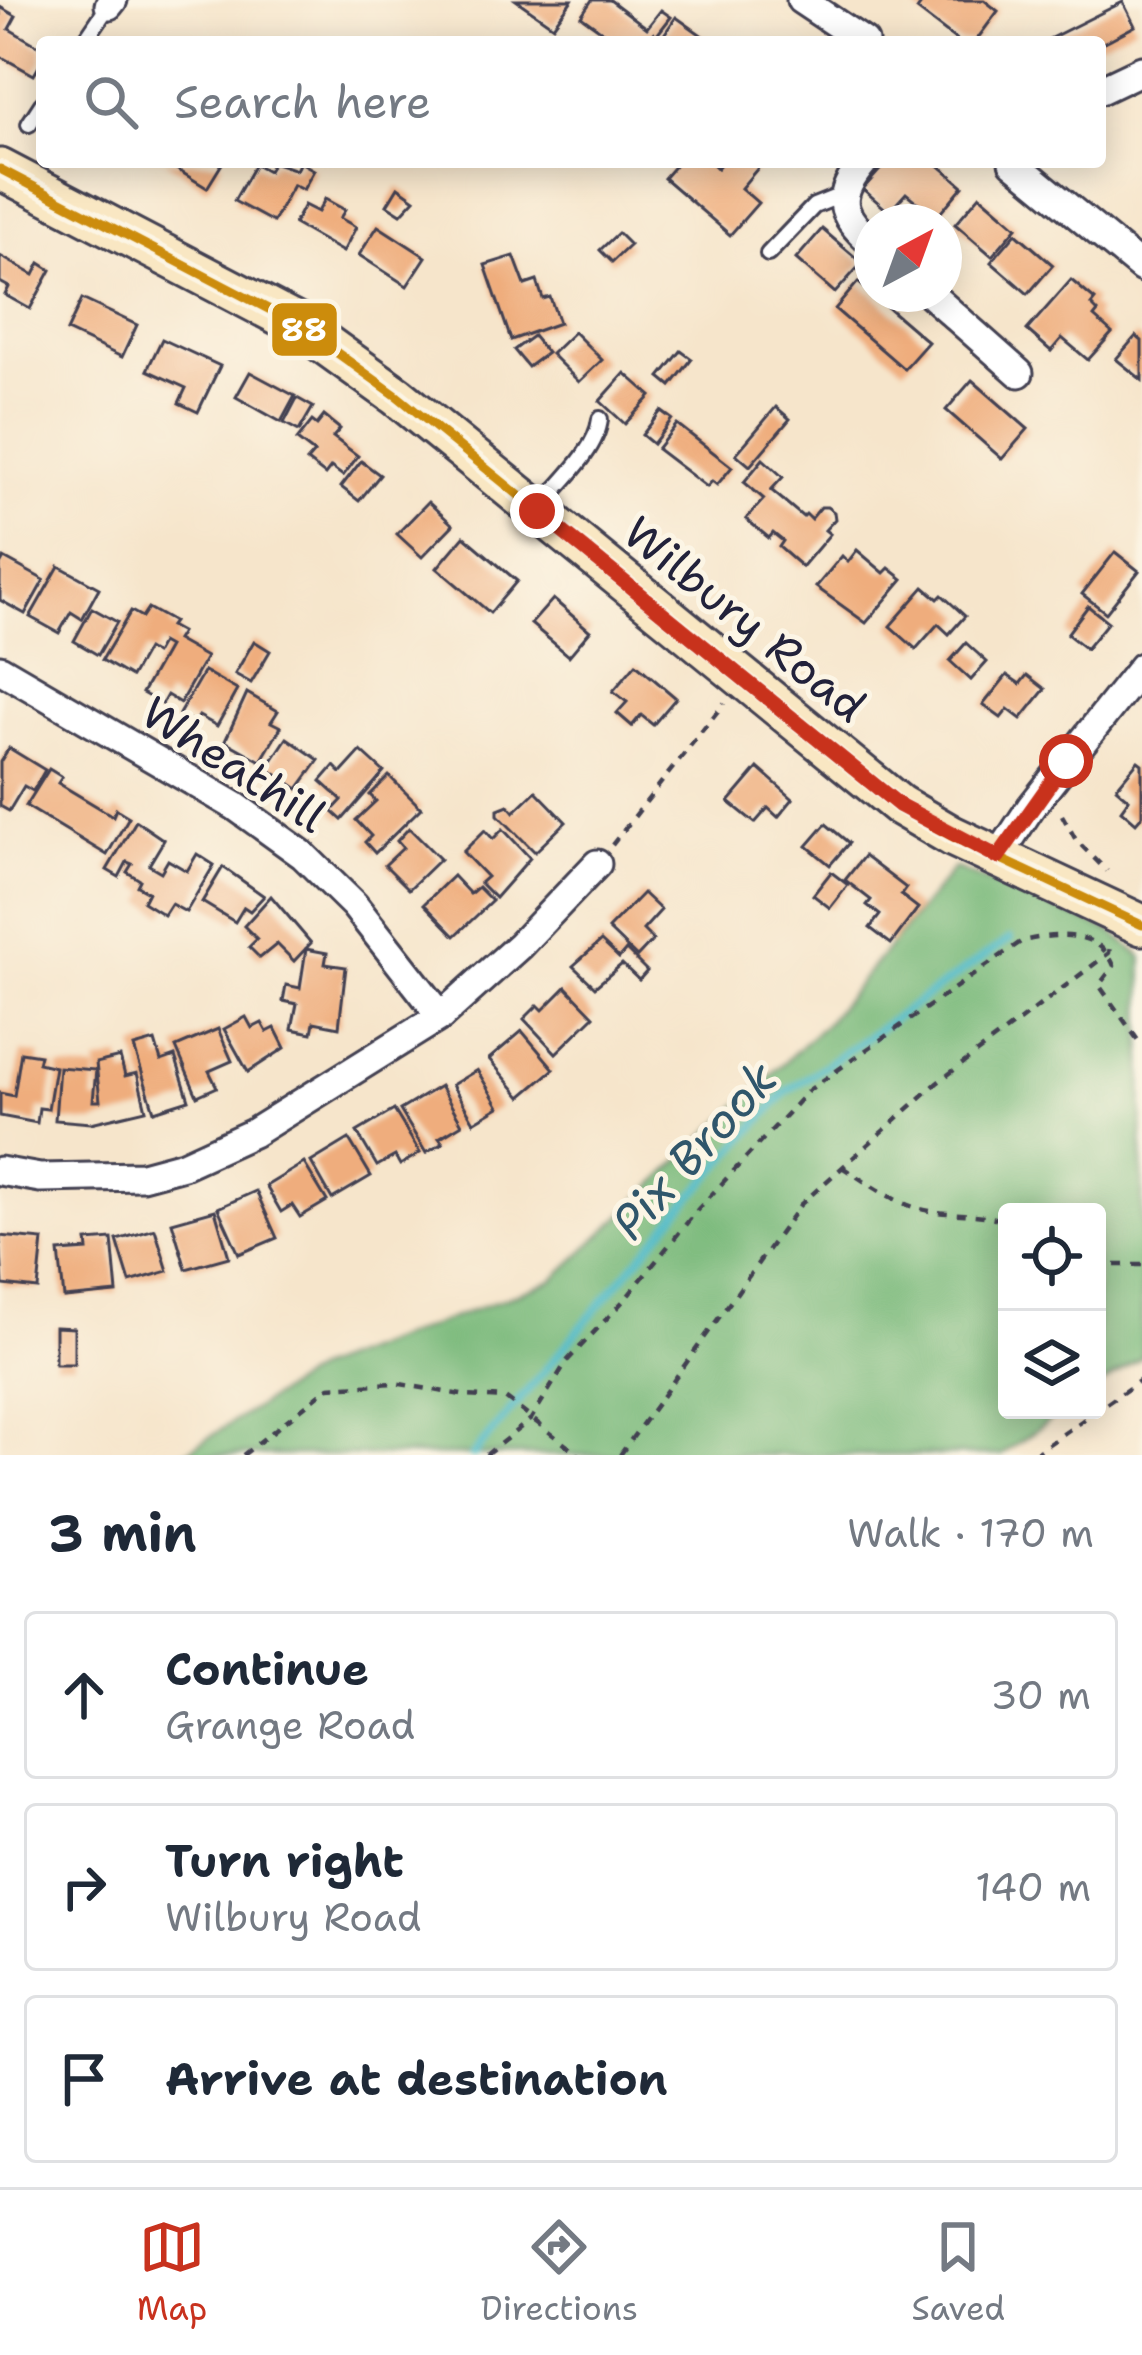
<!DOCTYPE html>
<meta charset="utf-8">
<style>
body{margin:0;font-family:"Shantell Sans",sans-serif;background:#f2f2f3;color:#1f2937}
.controls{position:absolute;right:36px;bottom:36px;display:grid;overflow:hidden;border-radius:12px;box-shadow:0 6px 30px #0003}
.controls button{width:108px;height:108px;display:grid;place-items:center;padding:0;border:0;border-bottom:3px solid #e0e1e3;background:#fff;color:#1f2937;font:60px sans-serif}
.compass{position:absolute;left:854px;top:204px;width:108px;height:108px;border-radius:50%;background:#fff;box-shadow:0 6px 30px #0003;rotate:41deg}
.stop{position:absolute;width:36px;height:36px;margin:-27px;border:9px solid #c8321e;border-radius:50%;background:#fff}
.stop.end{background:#c8321e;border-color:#fff;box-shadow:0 3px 12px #0008}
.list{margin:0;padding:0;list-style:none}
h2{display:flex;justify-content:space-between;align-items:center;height:156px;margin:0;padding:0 48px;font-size:51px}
h2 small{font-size:39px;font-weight:400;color:#747a83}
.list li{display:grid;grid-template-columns:78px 1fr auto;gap:36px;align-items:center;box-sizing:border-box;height:168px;margin:0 24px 24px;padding:0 24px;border:3px solid #e0e1e3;border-radius:12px}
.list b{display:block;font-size:45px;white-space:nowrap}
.list p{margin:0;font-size:39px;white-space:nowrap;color:#747a83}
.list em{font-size:39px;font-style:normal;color:#747a83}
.icon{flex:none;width:66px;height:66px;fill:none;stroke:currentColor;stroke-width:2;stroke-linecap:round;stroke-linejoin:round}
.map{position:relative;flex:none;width:1142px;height:1455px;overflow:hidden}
.search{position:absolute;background:#fff;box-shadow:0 6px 30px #0003;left:36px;right:36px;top:36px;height:132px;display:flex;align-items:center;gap:30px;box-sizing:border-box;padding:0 42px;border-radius:12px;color:#747a83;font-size:45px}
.sheet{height:732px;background:#fff}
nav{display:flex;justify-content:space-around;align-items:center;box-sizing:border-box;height:168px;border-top:3px solid #e0e1e3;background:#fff;font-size:33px;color:#747a83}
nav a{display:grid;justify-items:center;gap:6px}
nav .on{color:#c8321e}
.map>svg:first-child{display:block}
.forest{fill:#7aba7b;stroke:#4e6e5b;stroke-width:3}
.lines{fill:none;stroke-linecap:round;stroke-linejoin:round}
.stream{stroke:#4ab8c5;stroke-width:8}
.building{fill:#efad7d}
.lane-casing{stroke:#423f51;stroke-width:20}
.street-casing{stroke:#423f51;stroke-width:33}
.secondary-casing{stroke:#423f51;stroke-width:45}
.path{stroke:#423f51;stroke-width:4.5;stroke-dasharray:9 9;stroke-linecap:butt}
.lane{stroke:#fff;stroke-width:14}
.street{stroke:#fff;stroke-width:27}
.secondary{stroke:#f9e7c3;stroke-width:39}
.bus-1-casing{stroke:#fcf5e5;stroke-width:18}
.bus-1{stroke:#cc8c0c;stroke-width:9}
.route{stroke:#c8321e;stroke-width:15}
.labels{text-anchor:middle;stroke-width:10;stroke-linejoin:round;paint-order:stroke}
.street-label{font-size:45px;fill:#22223b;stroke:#fcf5e5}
.water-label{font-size:48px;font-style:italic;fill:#30566b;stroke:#fcf5e5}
.line-badge{stroke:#fcf5e5;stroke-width:4.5}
.badge-label{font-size:33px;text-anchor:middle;font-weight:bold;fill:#fff}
</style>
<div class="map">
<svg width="1142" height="1455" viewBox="0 0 1142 1455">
<rect width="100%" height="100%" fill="#fcf5e5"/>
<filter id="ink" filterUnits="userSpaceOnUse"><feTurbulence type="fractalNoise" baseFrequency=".00833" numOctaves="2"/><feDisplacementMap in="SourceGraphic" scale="24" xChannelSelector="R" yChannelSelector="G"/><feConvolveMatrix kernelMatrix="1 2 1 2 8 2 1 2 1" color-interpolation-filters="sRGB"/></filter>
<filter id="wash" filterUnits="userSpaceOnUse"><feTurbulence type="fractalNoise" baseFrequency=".004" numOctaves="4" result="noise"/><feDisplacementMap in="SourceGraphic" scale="48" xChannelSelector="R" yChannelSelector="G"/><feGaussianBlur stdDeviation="2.7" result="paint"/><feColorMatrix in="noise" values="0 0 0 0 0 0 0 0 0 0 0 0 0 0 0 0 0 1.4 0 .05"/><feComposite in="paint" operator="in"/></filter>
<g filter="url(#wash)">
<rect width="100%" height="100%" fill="#f6e5cb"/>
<!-- forest -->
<polygon class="forest" points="954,868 1112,932 1142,957 1142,1357 1097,1388 1097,1212 1007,1212 1007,1410 1065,1410 1001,1455 181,1455 317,1369 553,1280 826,1023"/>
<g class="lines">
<!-- stream -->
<polyline class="stream" points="473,1455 680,1210 785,1093 1010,939"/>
</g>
<g id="blocks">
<!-- building -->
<g class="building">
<polygon points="516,0 572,0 553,26"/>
<polygon points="592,0 610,0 647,28 661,10 671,17 657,35 654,33 647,42 617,42 581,16"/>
<polygon points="924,0 984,0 998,11 975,42 959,42 917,10"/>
<polygon points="1123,2 1135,26 1109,40 1100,44 1043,42"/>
<polygon points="0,7 16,16 9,29 42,48 42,61 34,75 0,56"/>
<polygon points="676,17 700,34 711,42 659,42"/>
<polygon points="165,162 223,162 207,188"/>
<polygon points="273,162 296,170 300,162 314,170 303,190 293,185 273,222 234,201 255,164 268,171"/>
<polygon points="678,162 711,162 717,168 722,162 763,162 741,188 758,203 730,235 664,178"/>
<polygon points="887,162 935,162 963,186 936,218 906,193 889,212 863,189"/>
<polygon points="398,187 415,199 401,214 387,205"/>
<polygon points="980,195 1017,227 992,256 955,224"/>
<polygon points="325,199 345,210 340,218 356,227 343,252 294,224 304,205 318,212"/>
<polygon points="378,226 426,257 407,286 359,255"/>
<polygon points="822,229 862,263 835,293 796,259"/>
<polygon points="618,233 630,245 612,262 600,250"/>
<polygon points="1016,233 1053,265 1028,294 991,262"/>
<polygon points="0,256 34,275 40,263 51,270 30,309 5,295 9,287 0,282"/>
<polygon points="514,256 525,285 537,281 543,299 550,297 559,323 511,340 485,265"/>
<polygon points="1071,280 1095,300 1091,305 1098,312 1094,317 1112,333 1088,360 1062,338 1051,351 1027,330"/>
<polygon points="858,282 928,342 904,369 835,309"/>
<polygon points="82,299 137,325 122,357 67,331"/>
<polygon points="574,332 602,360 579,382 551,354"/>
<polygon points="533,336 547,353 528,367 514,350"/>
<polygon points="1136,336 1142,341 1142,380 1116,359"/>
<polygon points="162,339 220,366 198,412 179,403 186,388 147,370"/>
<polygon points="681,351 692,359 671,386 660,377"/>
<polygon points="250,372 295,396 281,422 236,397"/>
<polygon points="625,373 651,396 625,424 600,401"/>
<polygon points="972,380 1028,429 1002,459 946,410"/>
<polygon points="297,398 313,407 299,431 284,423"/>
<polygon points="776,407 790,419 750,466 736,454"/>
<polygon points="661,411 672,419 653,444 642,435"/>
<polygon points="324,416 340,429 333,437 358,456 343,476 331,467 325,475 307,461 314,453 297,440 312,421 317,425"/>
<polygon points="677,424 732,467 717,485 712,481 707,487 657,449"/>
<polygon points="763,459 783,477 771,490 803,517 806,514 811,519 821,507 827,507 834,512 835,519 825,530 830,534 802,567 779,547 783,541 773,533 769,538 746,519 764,499 744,482"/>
<polygon points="361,461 380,475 359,501 341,487"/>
<polygon points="428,502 453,525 422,557 397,534"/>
<polygon points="464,536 517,581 490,613 437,568"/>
<polygon points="857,550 884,573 889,568 903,579 866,623 816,587 842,556 848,562"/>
<polygon points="1115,552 1139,571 1106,613 1082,594"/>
<polygon points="4,558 44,580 25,614 0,600 0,565"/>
<polygon points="59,566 99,588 82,619 71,612 59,633 30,617"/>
<polygon points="924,587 938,599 942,595 965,616 949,634 938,624 916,649 890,626"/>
<polygon points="553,599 590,631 569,656 531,624"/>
<polygon points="1088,606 1108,622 1086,649 1067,634"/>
<polygon points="92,608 117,622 98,655 74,641"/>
<polygon points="148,608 173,622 170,626 181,632 176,640 206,657 180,703 167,695 162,704 142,693 168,647 161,643 155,654 147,649 131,677 102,660 131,611 142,617"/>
<polygon points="254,641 270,651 251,683 235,674"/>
<polygon points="966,643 987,662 971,680 950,661"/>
<polygon points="636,664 676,698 653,725 641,715 632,726 617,713 627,702 613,691"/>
<polygon points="204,671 237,690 217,726 199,716 195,723 179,714"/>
<polygon points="1007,675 1020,684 1027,675 1045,689 1021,719 1008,709 1001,718 983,705"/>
<polygon points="247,693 278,711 271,722 281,727 261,761 225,741"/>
<polygon points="287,738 319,760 298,789 267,768"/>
<polygon points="9,748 45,770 33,791 24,786 9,811 0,806 0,762"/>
<polygon points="361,751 384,772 342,820 332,811 342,800 321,781 334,766 341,773"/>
<polygon points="1138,761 1142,764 1142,816 1136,823 1121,810 1129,799 1116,788"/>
<polygon points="758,768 793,799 778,817 768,808 755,823 729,802"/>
<polygon points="49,769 62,777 58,783 113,816 116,809 129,817 107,855 26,806"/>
<polygon points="389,776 421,808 375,853 365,842 371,836 356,820 376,801 370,795"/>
<polygon points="536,791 566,822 535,852 498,815 498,809 508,805 514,812"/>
<polygon points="136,821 164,840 149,865 161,872 168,860 187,871 197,854 214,865 186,912 171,904 164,915 143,902 148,892 137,886 140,880 127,872 132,864 127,862 119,877 107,870"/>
<polygon points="826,824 849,843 830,865 807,846"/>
<polygon points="409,828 440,859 409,889 385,865 403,848 397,841"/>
<polygon points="503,829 530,858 495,898 480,883 487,877 463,852 485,830 493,839"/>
<polygon points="864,856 906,888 901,895 918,908 891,944 870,928 880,915 867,905 871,900 845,880"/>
<polygon points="223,867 264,896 250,911 244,907 235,922 202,902"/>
<polygon points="831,872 848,885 830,908 813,895"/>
<polygon points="453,876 470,894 478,887 492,901 455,936 424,904"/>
<polygon points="643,893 661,910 643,930 653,940 637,957 608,929"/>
<polygon points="271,896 311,943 294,961 277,944 260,958 249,947 257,939 244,926"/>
<polygon points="601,941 619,958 626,950 647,971 639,980 622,964 595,987 573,966"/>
<polygon points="306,949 327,953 325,964 346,967 339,1027 314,1022 312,1033 292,1029 297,1004 283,1001 286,985 300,988"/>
<polygon points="566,987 594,1016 556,1053 524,1019 538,1005 543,1010"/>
<polygon points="246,1017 252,1028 262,1023 267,1032 275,1028 285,1048 248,1072 224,1029"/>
<polygon points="218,1029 232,1061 209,1071 217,1087 197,1096 176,1047"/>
<polygon points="522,1031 554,1069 521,1097 489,1059"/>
<polygon points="155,1041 161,1061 175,1056 189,1100 154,1111 134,1047"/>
<polygon points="21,1052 40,1055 38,1063 55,1067 48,1109 39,1108 37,1123 0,1116 0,1093 14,1096"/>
<polygon points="120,1057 125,1076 137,1073 146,1110 91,1123 55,1120 59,1067 96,1070 93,1101 100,1101 96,1063"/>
<polygon points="477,1070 499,1107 474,1122 452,1085"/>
<polygon points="440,1086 462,1124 439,1138 443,1143 426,1153 400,1110"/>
<polygon points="394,1110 420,1153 400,1165 395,1156 377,1166 357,1132"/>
<polygon points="349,1139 371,1176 332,1199 311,1162"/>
<polygon points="304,1163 327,1201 300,1217 292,1205 281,1212 266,1186"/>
<polygon points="256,1191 277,1238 239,1254 218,1208"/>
<polygon points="215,1210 229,1257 186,1269 172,1222"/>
<polygon points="155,1229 168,1271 130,1282 117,1240"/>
<polygon points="0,1236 43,1240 38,1289 3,1285"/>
<polygon points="112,1239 117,1293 64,1298 59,1252 88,1250 87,1241"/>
<polygon points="55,1327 74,1328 74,1364 55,1364"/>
</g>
</g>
</g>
<g filter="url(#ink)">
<use href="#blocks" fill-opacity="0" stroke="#423f51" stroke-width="3"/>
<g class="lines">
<defs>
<g id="lane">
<polyline points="84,42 109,5"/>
<polyline points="29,124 42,104"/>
<polyline points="768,254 814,206 844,194"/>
<path d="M540 507C560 483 597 450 600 419"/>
</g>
<g id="street">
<polyline points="801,0 864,42"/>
<polyline points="109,5 113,0"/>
<polyline points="1100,90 1142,70"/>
<path d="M864 162C835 197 838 213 872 243"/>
<polyline points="1013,162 1142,268"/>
<polyline points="930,294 1019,373"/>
<polyline points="0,669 235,806 303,855 354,905 441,1016"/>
<polyline points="998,857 1031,807 1142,667"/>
<polyline points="0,1171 40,1178 142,1176 183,1165 253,1133 441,1016 520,945 597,864"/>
</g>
<polyline id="secondary" points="0,169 297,324 397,396 899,805 952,836 1142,925"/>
</defs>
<!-- lane casing -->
<use href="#lane" class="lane-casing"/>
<!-- street casing -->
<use href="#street" class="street-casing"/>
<!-- secondary casing -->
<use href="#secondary" class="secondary-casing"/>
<!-- path -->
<g class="path">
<polyline points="1062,815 1076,840 1107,871"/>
<polyline points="612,845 724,703"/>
<path d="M842 1167C869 1184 898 1206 930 1211 956 1215 981 1213 1007 1221"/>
<polyline points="1097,1265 1142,1265"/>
<polyline points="243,1455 329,1387 395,1383 467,1396 505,1398 579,1455"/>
<path d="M486 1455 531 1419 567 1361 627 1297 699 1208 809 1090 1022 941C1055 934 1099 928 1114 966L1099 985 1142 1046"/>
<polyline points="620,1455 800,1205 937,1083 1109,953 1110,946"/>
<polyline points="1033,1455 1142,1379"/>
</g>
<!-- lane -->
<use href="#lane" class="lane"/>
<!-- street -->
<use href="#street" class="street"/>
<!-- secondary -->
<use href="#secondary" class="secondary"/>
<defs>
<polyline id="bus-1" points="0,169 297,324 397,396 899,805 952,836 1142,925"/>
</defs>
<!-- bus-1 casing -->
<use href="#bus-1" class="bus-1-casing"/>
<!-- bus-1 -->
<use href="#bus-1" class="bus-1"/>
</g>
</g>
<g class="lines" filter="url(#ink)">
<!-- route -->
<polyline class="route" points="537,511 899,805 998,857 1066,761"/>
</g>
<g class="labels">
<!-- street labels -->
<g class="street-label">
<text transform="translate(745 619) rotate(39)" y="16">Wilbury Road</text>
<text transform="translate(234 764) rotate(33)" y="16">Wheathill</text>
</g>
<!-- water labels -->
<g class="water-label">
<text transform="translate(694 1150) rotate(-48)" y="17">Pix Brook</text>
</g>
</g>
<rect class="line-badge" x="270" y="301" width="69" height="57" rx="12" fill="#cc8c0c"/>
<g class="badge-label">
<text x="304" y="341">88</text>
</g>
</svg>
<div class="controls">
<button><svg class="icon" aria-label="locate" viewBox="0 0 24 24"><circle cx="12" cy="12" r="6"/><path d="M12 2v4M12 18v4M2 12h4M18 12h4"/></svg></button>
<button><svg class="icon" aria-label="layers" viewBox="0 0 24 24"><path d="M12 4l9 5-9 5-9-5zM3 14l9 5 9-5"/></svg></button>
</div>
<svg class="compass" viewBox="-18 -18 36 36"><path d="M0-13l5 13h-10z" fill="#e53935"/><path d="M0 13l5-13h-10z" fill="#747a83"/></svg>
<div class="stop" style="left:1066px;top:761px"></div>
<div class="stop end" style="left:537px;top:511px"></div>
<div class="search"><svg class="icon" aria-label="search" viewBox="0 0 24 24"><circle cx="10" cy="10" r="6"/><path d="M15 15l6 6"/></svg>Search here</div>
</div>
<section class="sheet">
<h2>3 min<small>Walk · 170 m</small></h2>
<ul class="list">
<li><svg class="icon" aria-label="ahead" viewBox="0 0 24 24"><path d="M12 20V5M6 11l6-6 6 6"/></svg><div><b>Continue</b><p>Grange Road</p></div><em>30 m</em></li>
<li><svg class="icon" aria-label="right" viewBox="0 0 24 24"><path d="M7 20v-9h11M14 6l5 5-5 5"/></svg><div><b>Turn right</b><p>Wilbury Road</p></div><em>140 m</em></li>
<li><svg class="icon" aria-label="arrive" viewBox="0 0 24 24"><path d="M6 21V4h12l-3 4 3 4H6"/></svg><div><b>Arrive at destination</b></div></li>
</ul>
</section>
<nav>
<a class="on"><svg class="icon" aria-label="map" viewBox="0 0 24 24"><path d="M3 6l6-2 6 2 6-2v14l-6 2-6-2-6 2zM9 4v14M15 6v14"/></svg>Map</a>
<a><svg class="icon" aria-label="directions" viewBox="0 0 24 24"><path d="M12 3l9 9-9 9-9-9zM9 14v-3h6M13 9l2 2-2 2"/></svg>Directions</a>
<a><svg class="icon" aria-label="saved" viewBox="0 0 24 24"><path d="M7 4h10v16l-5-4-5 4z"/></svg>Saved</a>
</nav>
